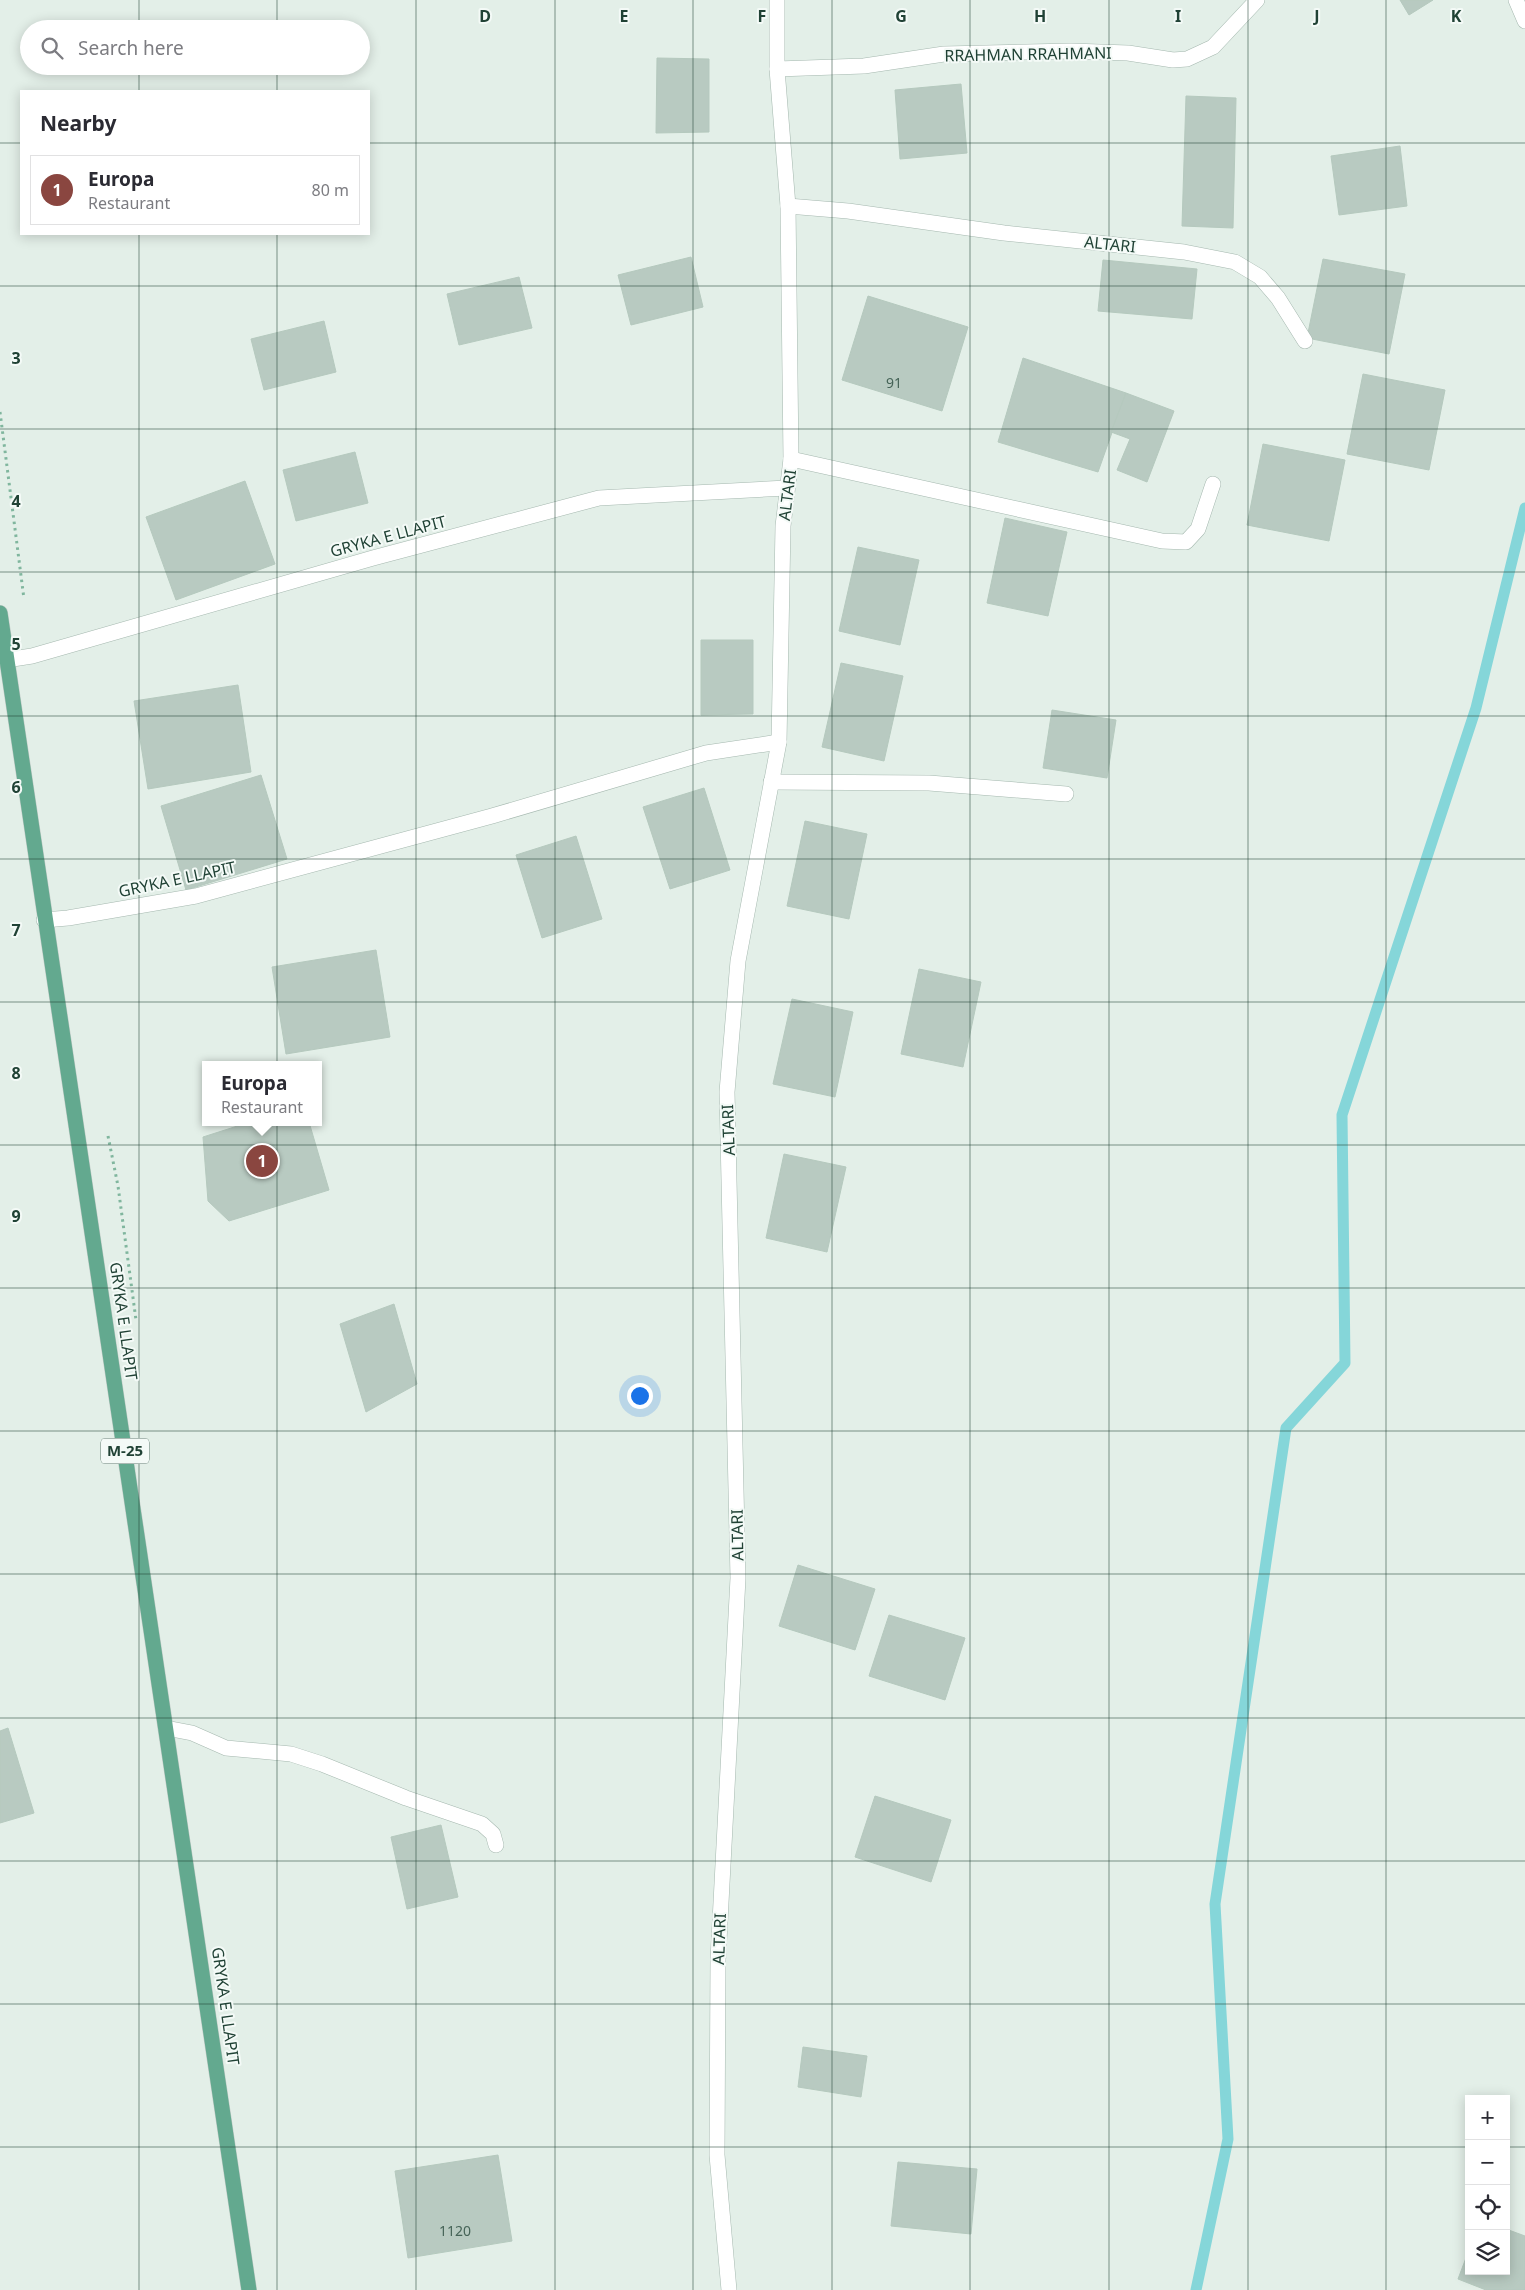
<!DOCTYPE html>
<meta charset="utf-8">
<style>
body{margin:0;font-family:"Noto Sans",sans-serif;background:#f2f2f3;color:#2b2b33}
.controls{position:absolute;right:15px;bottom:15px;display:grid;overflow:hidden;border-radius:0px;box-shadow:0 2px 12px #0003}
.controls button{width:45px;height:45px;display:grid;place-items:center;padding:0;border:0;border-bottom:1px solid #e1e1e2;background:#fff;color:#2b2b33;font:25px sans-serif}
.you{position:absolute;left:639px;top:1395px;width:18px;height:18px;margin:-12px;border:4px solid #fff;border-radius:50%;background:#1a73e8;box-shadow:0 0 0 8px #1a73e833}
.badge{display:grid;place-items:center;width:32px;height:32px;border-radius:50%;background:#8a4640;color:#fff;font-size:16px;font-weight:700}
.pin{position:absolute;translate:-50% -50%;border:2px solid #fff;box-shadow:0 1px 5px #0006}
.popup{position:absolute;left:202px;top:1061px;width:120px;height:65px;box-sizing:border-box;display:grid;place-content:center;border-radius:0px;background:#fff;filter:drop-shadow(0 1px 4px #0005);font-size:16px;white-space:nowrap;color:#7c7c81}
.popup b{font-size:19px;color:#2b2b33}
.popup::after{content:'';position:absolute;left:50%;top:100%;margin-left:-10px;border:10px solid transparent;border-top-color:#fff}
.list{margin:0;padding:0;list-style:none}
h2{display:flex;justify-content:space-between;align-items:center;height:65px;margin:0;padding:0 20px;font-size:21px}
h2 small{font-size:16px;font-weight:400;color:#7c7c81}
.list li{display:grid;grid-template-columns:32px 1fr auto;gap:15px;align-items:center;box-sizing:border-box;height:70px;margin:0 10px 10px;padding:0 10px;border:1px solid #e1e1e2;border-radius:0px}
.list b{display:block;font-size:19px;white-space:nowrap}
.list p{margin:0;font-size:16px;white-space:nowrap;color:#7c7c81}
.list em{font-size:16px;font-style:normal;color:#7c7c81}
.icon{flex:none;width:28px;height:28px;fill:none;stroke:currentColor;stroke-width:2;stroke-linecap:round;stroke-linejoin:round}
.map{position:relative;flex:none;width:1525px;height:2290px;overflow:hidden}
.search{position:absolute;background:#fff;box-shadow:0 2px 12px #0003;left:20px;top:20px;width:350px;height:55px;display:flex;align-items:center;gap:12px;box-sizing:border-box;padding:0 18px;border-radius:28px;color:#7c7c81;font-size:19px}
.panel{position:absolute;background:#fff;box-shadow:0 2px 12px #0003;left:20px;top:90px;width:350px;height:145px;border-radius:0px}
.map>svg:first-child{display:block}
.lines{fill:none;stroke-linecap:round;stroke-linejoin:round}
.stream{stroke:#85d6d9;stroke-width:11}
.building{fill:#b8cac1;stroke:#b5c9be}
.street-casing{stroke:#a5b8af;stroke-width:16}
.primary-casing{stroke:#c1cac6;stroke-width:16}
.path{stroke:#80b69e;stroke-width:3;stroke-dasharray:2.5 4;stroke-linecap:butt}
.street{stroke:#fff;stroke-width:15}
.primary{stroke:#63a98f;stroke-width:15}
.grid{fill:none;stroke:#204235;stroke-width:1;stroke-opacity:0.55}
.labels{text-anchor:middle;stroke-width:4;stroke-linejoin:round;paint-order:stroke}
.number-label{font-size:14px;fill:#466458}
.shield{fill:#f4faf7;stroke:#60796f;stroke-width:1}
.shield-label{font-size:15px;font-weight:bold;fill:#204235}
.street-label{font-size:16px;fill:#204235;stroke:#f4faf7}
.grid-label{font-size:16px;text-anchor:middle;font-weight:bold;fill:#204235;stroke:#f4faf7;stroke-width:4;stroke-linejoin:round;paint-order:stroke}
</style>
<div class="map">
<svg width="1525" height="2290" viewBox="0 0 1525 2290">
<rect width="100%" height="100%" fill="#e3efe8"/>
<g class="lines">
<!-- stream -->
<polyline class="stream" points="1196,2290 1228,2139 1215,1904 1286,1428 1345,1363 1342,1115 1476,708 1525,508"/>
</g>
<!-- building -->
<g class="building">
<polygon points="1400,0 1433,0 1409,15"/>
<polygon points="657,58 709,59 709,132 656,133"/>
<polygon points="961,84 967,153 900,159 895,90"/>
<polygon points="1186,96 1236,98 1233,228 1182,226"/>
<polygon points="1400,146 1407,206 1339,215 1331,156"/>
<polygon points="691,257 703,307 631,325 618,275"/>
<polygon points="1323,259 1405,274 1389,354 1307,338"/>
<polygon points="1103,260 1197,269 1192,319 1098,311"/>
<polygon points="519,277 532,328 459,345 447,294"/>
<polygon points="868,296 968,327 942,411 842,380"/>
<polygon points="324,321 336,372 264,390 251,339"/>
<polygon points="1023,358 1126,393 1098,472 998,442"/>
<polygon points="1363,374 1445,390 1429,470 1347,454"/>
<polygon points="1126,393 1174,411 1147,482 1117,470 1130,439 1111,432"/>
<polygon points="1263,444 1345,460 1329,541 1247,525"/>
<polygon points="355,452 368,503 296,521 283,470"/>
<polygon points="245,481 275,564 176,600 146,517"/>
<polygon points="1005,518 1067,532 1048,616 987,603"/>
<polygon points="858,547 919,560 900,645 839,631"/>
<polygon points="701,640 753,640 753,714 701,715"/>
<polygon points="841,663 903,676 884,761 822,747"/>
<polygon points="238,685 251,772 148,789 134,701"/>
<polygon points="1052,710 1116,720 1107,778 1043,768"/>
<polygon points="261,775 287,859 186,890 161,806"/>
<polygon points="704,788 730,870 670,889 643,807"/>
<polygon points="805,821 867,834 849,919 787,906"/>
<polygon points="576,836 602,919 542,938 516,855"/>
<polygon points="376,950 390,1037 286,1054 272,967"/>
<polygon points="919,969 981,982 963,1067 901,1054"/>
<polygon points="792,999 853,1012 835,1097 773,1084"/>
<polygon points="250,1122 309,1122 329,1190 229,1221 208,1201 203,1137"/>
<polygon points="784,1154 846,1167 827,1252 766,1238"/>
<polygon points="394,1304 417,1384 366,1412 340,1324"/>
<polygon points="798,1565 875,1589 855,1650 779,1626"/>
<polygon points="889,1615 965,1638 945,1700 869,1676"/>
<polygon points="8,1728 34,1813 0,1823 0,1731"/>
<polygon points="875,1796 951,1820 931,1882 855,1857"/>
<polygon points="441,1825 458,1897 407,1909 391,1837"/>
<polygon points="803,2047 867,2056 861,2097 798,2087"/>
<polygon points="498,2155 512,2241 408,2258 395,2171"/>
<polygon points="898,2162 977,2169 971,2234 891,2226"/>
<polygon points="1506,2229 1525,2236 1525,2290 1486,2290 1458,2279 1469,2250 1469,2271 1506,2271"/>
</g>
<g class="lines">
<defs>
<g id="street">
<polyline points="1516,0 1525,21"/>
<polyline points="777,69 864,66 944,54 1071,51 1128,53 1173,60 1187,59 1213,47 1257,0"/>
<polyline points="788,206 848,211 1004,233 1184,252 1235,262 1260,277 1278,298 1305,341"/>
<polyline points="791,459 1162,541 1186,542 1198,529 1213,484"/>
<polyline points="6,660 32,656 373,558 599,498 787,488"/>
<polyline points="771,782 929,783 1066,794"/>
<polyline points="44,920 68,918 196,896 492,816 706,753 779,742"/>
<polyline points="166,1728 192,1733 226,1748 291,1754 322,1764 406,1798 482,1824 493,1834 496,1845"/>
<polyline points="729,2290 717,2155 718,1960 738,1578 727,1092 738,961 779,742 783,526 791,459 788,206 777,69 777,0"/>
</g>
<polyline id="primary" points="0,613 249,2290"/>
</defs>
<!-- street casing -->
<use href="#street" class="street-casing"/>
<!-- primary casing -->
<use href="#primary" class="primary-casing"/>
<!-- path -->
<g class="path">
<polyline points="0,412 24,599"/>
<polyline points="108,1136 118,1186 136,1320"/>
</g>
<!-- street -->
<use href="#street" class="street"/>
<!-- primary -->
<use href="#primary" class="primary"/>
</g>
<!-- grid -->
<path class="grid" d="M139 0V29M277 0V29M416 0V2290M555 0V2290M693 0V2290M832 0V2290M970 0V2290M1109 0V2290M1248 0V2290M1386 0V2290M139 66V91M277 66V91M0 143H21M369 143H1525M139 234V2290M277 234V2290M0 286H1525M0 429H1525M0 572H1525M0 716H1525M0 859H1525M0 1002H1525M0 1145H1525M0 1288H1525M0 1431H1525M0 1574H1525M0 1718H1525M0 1861H1525M0 2004H1525M0 2147H1469M1506 2147H1525"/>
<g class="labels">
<!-- number labels -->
<g class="number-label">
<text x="894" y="388">91</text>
<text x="455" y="2236">1120</text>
</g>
<!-- shield labels -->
<rect class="shield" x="101" y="1438.5" width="48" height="25" rx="4"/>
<g class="shield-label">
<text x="125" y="1456">M-25</text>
</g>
<!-- street labels -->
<g class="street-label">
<text transform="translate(1028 54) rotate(-1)" y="6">RRAHMAN RRAHMANI</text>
<text transform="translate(1110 244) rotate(6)" y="6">ALTARI</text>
<text transform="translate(787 495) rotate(-83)" y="6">ALTARI</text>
<text transform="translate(388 536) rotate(-15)" y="6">GRYKA E LLAPIT</text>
<text transform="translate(177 879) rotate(-12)" y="6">GRYKA E LLAPIT</text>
<text transform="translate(728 1130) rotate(-92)" y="6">ALTARI</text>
<text transform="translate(124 1321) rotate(82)" y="6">GRYKA E LLAPIT</text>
<text transform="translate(737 1535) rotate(-91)" y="6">ALTARI</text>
<text transform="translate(719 1939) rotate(-88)" y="6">ALTARI</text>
<text transform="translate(226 2006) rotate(82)" y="6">GRYKA E LLAPIT</text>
</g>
</g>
<g class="grid-label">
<text x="485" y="22">D</text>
<text x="624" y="22">E</text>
<text x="762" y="22">F</text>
<text x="901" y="22">G</text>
<text x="1040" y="22">H</text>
<text x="1178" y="22">I</text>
<text x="1317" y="22">J</text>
<text x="1456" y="22">K</text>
<text x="16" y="364">3</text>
<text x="16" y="507">4</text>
<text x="16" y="650">5</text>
<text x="16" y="793">6</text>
<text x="16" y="936">7</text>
<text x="16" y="1079">8</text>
<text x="16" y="1222">9</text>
</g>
</svg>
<div class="controls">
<button>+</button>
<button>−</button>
<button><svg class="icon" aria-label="locate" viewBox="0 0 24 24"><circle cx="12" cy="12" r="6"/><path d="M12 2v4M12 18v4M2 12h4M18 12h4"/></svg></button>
<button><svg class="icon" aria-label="layers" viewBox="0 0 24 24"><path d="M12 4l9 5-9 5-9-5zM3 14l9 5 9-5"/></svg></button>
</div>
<div class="you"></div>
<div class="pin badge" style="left:262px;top:1161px">1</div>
<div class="popup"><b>Europa</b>Restaurant</div>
<div class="search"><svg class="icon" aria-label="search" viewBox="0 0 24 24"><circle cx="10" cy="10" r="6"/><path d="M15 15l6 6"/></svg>Search here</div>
<section class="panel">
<h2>Nearby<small></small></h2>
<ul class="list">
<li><span class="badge">1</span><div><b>Europa</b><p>Restaurant</p></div><em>80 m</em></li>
</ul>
</section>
</div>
